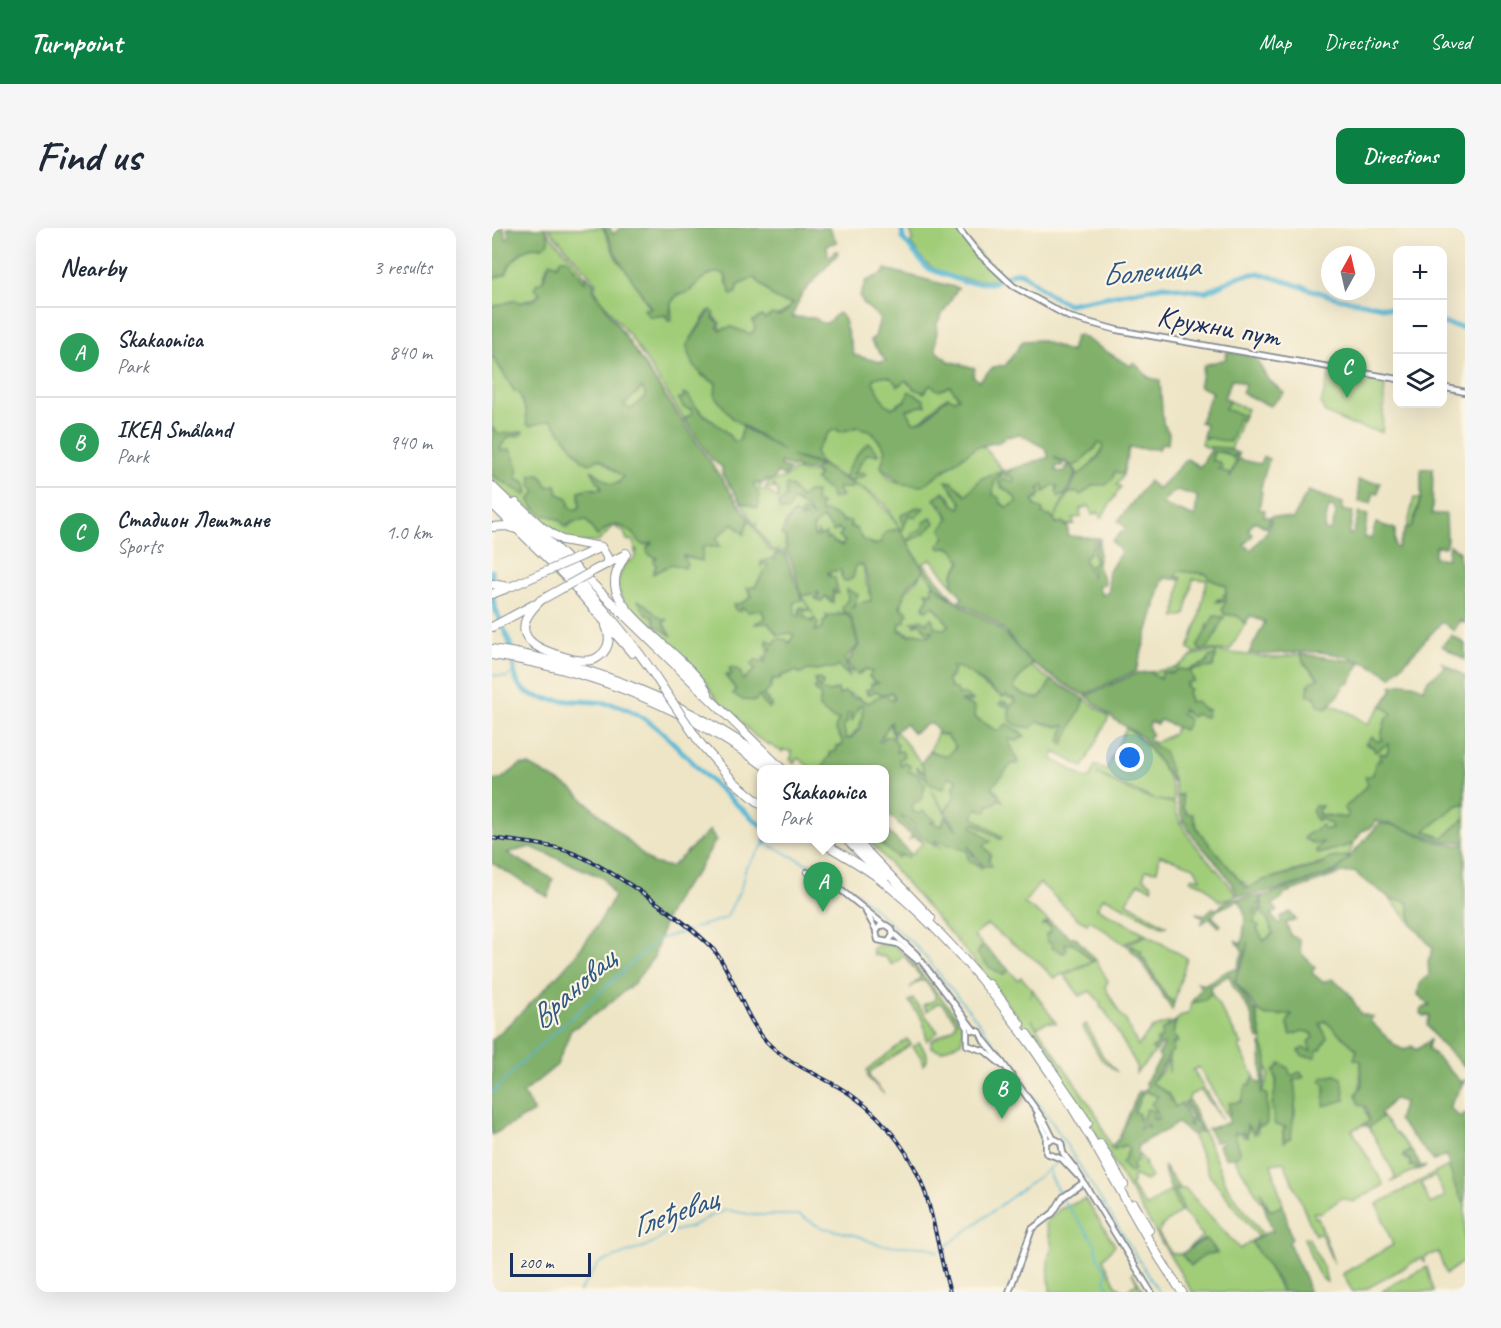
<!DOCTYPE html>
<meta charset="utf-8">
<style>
body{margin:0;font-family:Caveat,sans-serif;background:#f6f6f7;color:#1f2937}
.controls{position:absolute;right:18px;top:18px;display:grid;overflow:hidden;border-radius:12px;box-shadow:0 6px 24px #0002}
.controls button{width:54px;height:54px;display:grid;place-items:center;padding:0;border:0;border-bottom:2px solid #e0e1e3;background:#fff;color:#1f2937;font:30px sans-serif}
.compass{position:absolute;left:829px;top:18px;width:54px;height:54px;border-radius:50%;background:#fff;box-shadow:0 6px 24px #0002;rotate:8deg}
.scale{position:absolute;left:18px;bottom:15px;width:81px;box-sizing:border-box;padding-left:6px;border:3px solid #1b2f5e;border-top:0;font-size:16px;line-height:21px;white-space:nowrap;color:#1b2f5e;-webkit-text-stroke:4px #fcf5e5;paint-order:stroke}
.you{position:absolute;left:638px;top:530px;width:21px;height:21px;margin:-15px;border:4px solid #fff;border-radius:50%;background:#1a73e8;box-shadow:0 0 0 9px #1a73e833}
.badge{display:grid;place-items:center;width:39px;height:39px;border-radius:50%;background:#0b8043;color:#fff;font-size:20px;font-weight:700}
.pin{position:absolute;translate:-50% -50px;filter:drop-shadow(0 2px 3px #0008)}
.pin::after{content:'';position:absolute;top:32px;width:21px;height:18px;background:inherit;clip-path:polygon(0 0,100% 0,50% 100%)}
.popup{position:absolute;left:265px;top:537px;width:132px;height:78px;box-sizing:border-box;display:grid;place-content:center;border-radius:12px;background:#fff;filter:drop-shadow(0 2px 4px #0005);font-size:20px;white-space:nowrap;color:#747a83}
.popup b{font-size:22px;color:#1f2937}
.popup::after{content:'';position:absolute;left:50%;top:100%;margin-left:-12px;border:12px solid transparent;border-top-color:#fff}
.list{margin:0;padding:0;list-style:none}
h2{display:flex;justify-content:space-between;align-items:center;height:78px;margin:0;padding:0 24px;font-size:26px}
h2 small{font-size:20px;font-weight:400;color:#747a83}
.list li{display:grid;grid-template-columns:39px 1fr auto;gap:18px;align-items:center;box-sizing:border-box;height:90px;padding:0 24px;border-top:2px solid #e0e1e3}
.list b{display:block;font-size:22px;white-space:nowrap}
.list p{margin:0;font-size:20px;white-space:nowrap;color:#747a83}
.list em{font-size:20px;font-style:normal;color:#747a83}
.icon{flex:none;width:33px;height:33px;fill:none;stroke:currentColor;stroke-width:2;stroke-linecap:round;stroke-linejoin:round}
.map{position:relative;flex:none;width:973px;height:1064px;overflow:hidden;border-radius:12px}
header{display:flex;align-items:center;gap:36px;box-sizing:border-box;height:84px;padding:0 30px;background:#0b8043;color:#fff}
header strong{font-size:28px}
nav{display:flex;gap:33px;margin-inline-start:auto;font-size:21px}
.intro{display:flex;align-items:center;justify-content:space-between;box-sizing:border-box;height:144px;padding:0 36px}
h1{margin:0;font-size:42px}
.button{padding:15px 27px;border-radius:12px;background:#0b8043;color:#fff;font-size:21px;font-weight:700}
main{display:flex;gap:36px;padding:0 36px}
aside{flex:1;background:#fff;border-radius:12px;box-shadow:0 6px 24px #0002}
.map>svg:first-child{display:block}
.green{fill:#a1cd79;stroke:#5e7e6c;stroke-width:1.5;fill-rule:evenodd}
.forest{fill:#80b069;stroke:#4e7064;stroke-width:1.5;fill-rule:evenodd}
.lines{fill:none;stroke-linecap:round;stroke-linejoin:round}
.stream{stroke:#56b7d5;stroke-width:1.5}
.river{stroke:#56b7d5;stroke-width:5}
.secondary-casing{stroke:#848a92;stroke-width:8}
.highway-casing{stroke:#848a92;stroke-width:10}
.secondary{stroke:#fff;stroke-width:4.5}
.highway{stroke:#fff;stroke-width:8}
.rail-casing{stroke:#1b2f5e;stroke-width:4}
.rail{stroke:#fcf5e5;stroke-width:1.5;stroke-dasharray:4.5;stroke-linecap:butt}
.highway-bridge-casing{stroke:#848a92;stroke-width:10;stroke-linecap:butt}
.highway-bridge{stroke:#fff;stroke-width:8}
.labels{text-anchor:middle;stroke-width:4.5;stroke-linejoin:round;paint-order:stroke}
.street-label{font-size:30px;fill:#1b2f5e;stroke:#fcf5e5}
.water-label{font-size:32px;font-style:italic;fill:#2d5882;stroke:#fcf5e5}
</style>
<header>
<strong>Turnpoint</strong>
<nav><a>Map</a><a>Directions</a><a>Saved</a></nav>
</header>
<div class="intro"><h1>Find us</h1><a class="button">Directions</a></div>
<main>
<aside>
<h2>Nearby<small>3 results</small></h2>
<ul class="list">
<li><span class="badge" style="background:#2e9e5b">A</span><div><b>Skakaonica</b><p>Park</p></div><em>840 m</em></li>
<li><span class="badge" style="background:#2e9e5b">B</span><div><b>IKEA Småland</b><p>Park</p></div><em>940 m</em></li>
<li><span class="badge" style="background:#2e9e5b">C</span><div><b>Стадион Лештане</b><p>Sports</p></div><em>1.0 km</em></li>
</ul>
</aside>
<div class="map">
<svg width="973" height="1064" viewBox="0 0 973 1064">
<rect width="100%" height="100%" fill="#fcf5e5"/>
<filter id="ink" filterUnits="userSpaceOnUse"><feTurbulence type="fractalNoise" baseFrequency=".0167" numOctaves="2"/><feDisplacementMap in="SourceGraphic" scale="12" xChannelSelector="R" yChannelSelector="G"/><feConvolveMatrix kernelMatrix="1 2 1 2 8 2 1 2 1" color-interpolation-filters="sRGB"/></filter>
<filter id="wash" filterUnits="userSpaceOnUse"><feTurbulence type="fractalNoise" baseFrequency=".008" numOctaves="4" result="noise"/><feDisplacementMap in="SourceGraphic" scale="24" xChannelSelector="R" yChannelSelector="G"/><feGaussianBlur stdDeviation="1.35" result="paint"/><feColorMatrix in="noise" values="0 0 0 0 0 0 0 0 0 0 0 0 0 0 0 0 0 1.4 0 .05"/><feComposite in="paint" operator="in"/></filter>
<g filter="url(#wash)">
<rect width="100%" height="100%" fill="#eee5c6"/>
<!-- green -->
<g class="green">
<path d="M56 0H111L124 30 140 49 162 89 172 87 178 93 180 91 179 75 186 66 199 62 207 51 224 44 233 46 234 55 245 57 262 50C277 61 280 75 301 75 291 89 278 90 261 93L264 100 258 106 239 99 228 102 226 93 216 83 195 117 210 148 224 155 223 169 227 173 251 199 247 213H242C227 195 207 184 191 167L193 169 190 173 201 185 192 191 140 111 108 70 103 61 104 54Z"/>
<path d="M417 0H464L509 51C486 55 451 51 433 34 427 28 423 21 418 15L421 11Z"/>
<path d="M55 3C69 22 88 34 95 54L65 37H55L46 69 27 75 24 72 0 79V51L14 46 17 37 35 20 50 19 56 8Z"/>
<path d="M0 127 23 164H27L34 183 35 196 59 192 91 233 98 236 105 231 109 232 132 249 126 255 119 256 100 242 110 261 97 260 87 263 88 279 83 282 78 280 76 270 66 266 64 257 56 259 48 246 39 247V257L44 264 38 271C41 288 58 285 69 293 71 295 73 298 76 300L81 294 94 292 105 308C110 305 112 301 117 299 131 292 143 308 151 317L160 315 155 320 158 321 156 326 165 331 162 333 164 337 161 345 180 336 193 340 195 335 190 328 210 333 211 318 228 319 224 310 241 295 252 306 257 291 277 322 289 325 282 327 285 333 280 330 269 334V338L273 335 276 337 263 359 255 360 260 368 252 374 241 377 242 380 248 383 250 379 257 384 269 382 274 390 263 396 276 395 286 407 299 405 302 407 297 416 293 411H285L282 416 275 411V418L280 421 276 422V428L271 429 274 434 263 432 259 437 264 442 250 452 248 443 238 440 240 446 234 449 244 462 241 466 248 468V470L263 473 268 468 271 476 278 480 280 476 275 474 276 472 271 467 278 461 282 450 287 452 289 448 304 443 309 446 315 442C325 444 333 438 344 440L346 438 357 448 356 439 361 446 359 442 363 441 366 447 374 441 380 444 377 449 383 454 389 455 380 456 379 461 374 462 375 467 384 463 389 467 400 465 402 472C395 471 386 466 377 475L353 464 346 467V461L337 464 327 461 331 456 329 452 323 451 325 459 322 461 329 468 327 479 341 491 343 489 347 491 343 501 350 512V518H345L344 523 337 525 339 528 335 531 330 541H320L306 530 302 535 298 531 300 528 299 523 291 522 290 524 264 509 225 471 209 449 131 374C120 351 128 350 134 333L138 334 144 328 145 321 143 324 142 313 135 312 132 304 122 298 106 314 84 315 66 308 0 254V247L33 267 36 266 33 254 24 250 26 239 18 222 9 223 8 219 15 209 29 207 30 204 8 207 0 200ZM147 373C159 378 161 391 175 392L171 395 180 408 163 397 161 388 155 387Z"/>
<polygon points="838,144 893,154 890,204 860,197 833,185 829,176"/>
<path d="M390 148 414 152 416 156 434 163 438 156 458 158 467 170 463 172 456 169C444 175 438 187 427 194H421L415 182 418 179 434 178 431 171 422 166 400 180 392 175 381 154 382 150Z"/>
<polygon points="150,160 153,161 154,168 138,183 132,177"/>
<polygon points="737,173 755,181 752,188 733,181"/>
<polygon points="747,191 750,192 739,222 716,220 709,216 711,209 715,211"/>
<path d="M365 199 379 203 394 222 389 239 398 251 409 256 444 249 484 219 492 218 512 244 520 241 515 248H519L523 252 509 259 522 268 525 274 515 280 501 266 502 254 511 246 487 253 474 267 460 254 470 276 468 280 463 278 455 265 450 264 448 269 443 270 457 291 449 301 453 309 446 318C459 318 464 323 469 334L461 346V358L439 331 429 337 394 277 380 266 357 253 374 247 361 246 375 226 386 227 375 216 352 250C340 243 326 237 323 224L336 205 343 201 349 204Z"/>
<path d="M606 215H609L612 219C605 230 595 244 584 248L585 244 581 238 590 232V228L603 221Z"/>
<polygon points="722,223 746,229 738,246 726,241 728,234 720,233"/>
<path d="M303 242 316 245 322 243 334 260 346 264 345 260H359V255C384 269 392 277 408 301L395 303 387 317 372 313 356 294 330 285 323 274 312 268 308 270 300 259 293 270 311 277 322 290 313 284V291L301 285 292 297 294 323 280 322 264 300 265 293 263 298 249 274 257 275 264 280 267 276 261 256 265 254 269 257 267 262 276 263 286 271V263L281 256 282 261 273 260 276 256 275 254 292 250Z"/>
<path d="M623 243 631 247 625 257 629 259 609 290 606 284 600 287 597 278 588 281 589 289 581 290 582 296C569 299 553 291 547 280L543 278 541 271 546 270 549 257H566L564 262 567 266H574L562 291 576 266 595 261Z"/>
<polygon points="922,270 928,271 919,300 916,300 916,296"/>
<polygon points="329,290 351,304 347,308 353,314 350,318 331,308 322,308 320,302"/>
<polygon points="604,310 607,310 603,318 602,350 599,350 592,330"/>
<polygon points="371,336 374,357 379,362 379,373 360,380 355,363 356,372 350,379 351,384 358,385 359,388 345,384 351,386 335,389 331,395 331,400 323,403 321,392 317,393 312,388 311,379 307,381 308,388 302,387 302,374 309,368 321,386 310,368 327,364 323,370 329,374 331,367 334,368 338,374 341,361 346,365 344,355 336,344 349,342 349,348 361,346 364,337"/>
<path d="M431 342 443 357H440L441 362 437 366 431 380 435 382 442 378 457 397 452 401 443 400 440 394 434 395 431 392 422 398 429 395 434 403 443 404C429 411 419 408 406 400L411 392C405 357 422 364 431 342Z"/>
<polygon points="686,343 715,346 717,351 734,358 733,371 726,371 724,374 735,373 732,386 746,388 753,396 738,422 713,422 727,402 715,396 711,423 702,425 696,421 707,390 715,352 701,351 693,387 683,389 689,350 683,348"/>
<path d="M720 423 783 430 809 426 812 435 827 451 816 457 820 467 834 480 838 476 862 487 875 497 890 477 900 484V487L894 490 891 512 874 516 882 520 897 516 896 523 892 527 888 525C887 535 882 550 874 561 869 569 859 572 852 581L857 585 855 590 827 586 826 582 829 580 823 578 828 590 839 596 840 600 832 602 831 599 820 605 819 612 823 616 831 614 829 619 831 625 861 616 857 627 769 653 755 661 754 656 742 648 706 602 702 592 691 580 688 566 685 568 682 555 657 512 663 515 681 506 685 498 691 501 697 492 689 485V482L700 488 716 482 698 474 695 455 702 453 698 442 715 439 725 430 695 443 670 445 668 451 658 444 683 440 702 427Z"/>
<path d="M462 437 474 441 494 459 511 469 516 466 524 474 519 478 514 474 511 477C529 482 552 503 573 497L568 513 593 471 617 489 591 539 563 524 560 531 595 551 599 549 603 537 614 542 634 500C653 511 684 551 682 574L664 572 604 545C629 559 653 572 682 575 689 612 726 637 745 668L727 673 711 657 698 652 700 649 709 651 702 639 668 627 665 643 654 642 651 650 659 655 660 661 647 655 634 674 674 698 671 699 612 669 605 680 654 706 632 716 598 692 595 696 587 692 548 655 532 675 557 693 552 696 558 699 559 704 554 706 570 725 574 715 579 716 580 713 600 733 562 750 545 733 495 697 482 708 491 717 486 723 511 747 517 742 526 752 529 749 541 762 537 770 541 762 564 795 555 794 545 799 539 791 605 887 620 922 633 917 637 921 630 936 642 942 640 937 646 925 654 935 652 936 659 949 654 953 642 947 639 958 654 979 677 963 680 965 689 983 671 997 666 1005 679 1025 689 1026 698 1036 714 1026 725 1025 721 1018 711 1012 697 1020 711 1008 690 982 683 963 693 960 748 1021 766 1008 718 948 700 906 712 904 736 960 772 1008 762 1013 790 1064H700L559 832 477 727 376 611H383L406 630 407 626 415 630 418 625 421 627 423 622 431 615 407 588 410 586C422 594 430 608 442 618H447L441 612 475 622 476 628 490 641 486 632H496L491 617 495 614 479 598 482 595 491 600 481 589 485 580 496 577 508 567 500 558 520 535 526 534 516 511 525 513 529 503 517 499 505 503 482 489 468 473 480 474 462 464 455 453 460 449Z"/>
<path d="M537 437 559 452C548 475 544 474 522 461L524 454Z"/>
<path d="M368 477H371C373 491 367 500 358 510L354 511 351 497 355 485 358 484 359 488Z"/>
<polygon points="399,494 399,503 403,510 401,505 405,504 429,535 433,545 425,540 439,557 451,561 457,549 466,552 462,557 463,568 453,583 439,563 461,597 453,589 450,598 438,595 444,593 430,583 427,586 421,584 420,577 430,570 433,557 424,545 417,544 418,538 412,534 409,539 406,533 412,528 409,523 404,524 406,517 400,509 392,509 390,514 387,513"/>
<polygon points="445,506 454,507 464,518 454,529 438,523"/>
<polygon points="973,575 973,590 951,610 932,604 964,578"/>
<polygon points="895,668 916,674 920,696"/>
<polygon points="769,679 765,689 770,680 781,704 772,713 765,701 767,698 761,694"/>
<polygon points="655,707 695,730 682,775 673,767 652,730 634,717"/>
<polygon points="386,717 400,717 414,727 467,792 472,801 469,814 449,823 439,819 439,813 462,800 464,793 450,776 446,775 435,783 431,777 443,772 443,766 433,753 427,753 418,760 429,749 412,728 400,737 393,729 382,727 380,721"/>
<polygon points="604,732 616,753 613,759 630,789 633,791 646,818 660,800 678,794 678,798 671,802 669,811 665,814 668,815 660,820 664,823 644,845 644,836 613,783 608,779 609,775 598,763 588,768 572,747"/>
<path d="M719 764 750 817 747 819 763 850 759 852V858L749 873 737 880V887H735L707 839 701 842 730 891 709 862 698 867 697 872 693 874 709 903H706L694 896 698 897 699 890 703 896 692 877 690 875 683 879 677 866 659 854 669 845 676 832 677 845V825L685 811 681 808C683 794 683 789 697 785L699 775 713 772Z"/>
<polygon points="421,771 446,804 435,813 431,793 417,773"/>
<path d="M764 782 787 788 800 785 796 793 798 805 811 803 820 805 821 811 817 812 820 823H815L811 828 825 822 835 810 828 796 833 793 865 822 869 832 868 863 877 894 860 902 892 957 861 974 850 970 829 985 822 984 823 990 826 989 842 1036 828 1004 823 1007 792 934 779 936 791 977 779 983 768 962 772 972 769 973 742 930 748 924 742 904H750L751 909H755L756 897 760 903 765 899V907L766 899 772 897C776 886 777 873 770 865L777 847ZM788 839 799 848 812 849 802 852 803 886 798 899 799 909 791 912V903L794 901 791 898 782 842Z"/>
<polygon points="594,796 610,827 625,844 609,831 591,799"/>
<polygon points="415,811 419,816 378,844 378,850 392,866 376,850 375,842"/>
<polygon points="427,814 435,826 435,833 431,837 430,830 421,819"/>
<polygon points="652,863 666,868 664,880 666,890 660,890 662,883 652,893 657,899 649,903 647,886 642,884"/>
<polygon points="890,889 919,922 911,926 912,930 927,940 899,954 903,950 902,945 877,899"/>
<path d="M956 938 973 977V1032L954 1046 946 1024 932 1029V1034L929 1030 874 1061 861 1064 850 1046 901 1017 885 976ZM943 948 953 969 938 976 929 955Z"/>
<polygon points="593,971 623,1017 611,1031 624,1057 633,1063 645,1055 640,1045 652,1064 558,1064 556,1031 560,1018 553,995 568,981"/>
<path d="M816 1009 832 1041 835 1054C824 1050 817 1022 812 1010Z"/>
<polygon points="935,1039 942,1064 890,1064 895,1059"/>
</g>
<!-- forest -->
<g class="forest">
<path d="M0 0H11L15 11 18 9 15 0H54L57 14 50 19C35 15 19 31 14 46L0 51Z"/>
<path d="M112 0H118L121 6 128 0H337L345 14 335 17 336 28 338 29 343 23H346L345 27 309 67 300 89 323 90 330 95H335L346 85 351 89 362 127 388 134 394 133 378 112 383 109 388 90 372 76 368 69 374 53 392 45 393 41 466 60 445 95 444 123 457 133 483 140 481 148 487 153C495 145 502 135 513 138L531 113 548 112 579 124 583 108 588 107 638 138 642 134 656 149 668 153 671 195 677 205 676 216 670 215 667 221 637 220 631 247 623 243 621 250 614 257H601L589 267 584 264 576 266 584 248C593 243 610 230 611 217L606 215C602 224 593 226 588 235L581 238 561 229 571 235 570 238H564V243L572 244 575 239 574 234 584 244 574 266 567 269 564 263 566 258 561 257 552 264 551 256 546 261 549 266 541 272 543 278 551 282 550 286 560 289 565 296 571 294 572 298 576 297V308L604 310 598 324 592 330 600 350 601 344 598 338 604 334 601 325 608 310 606 339 613 355 606 359 610 367 617 364 616 345 629 324 620 313 634 300 626 293 657 253 666 261 695 231 708 239 719 222 718 219 735 220 747 226 746 229 742 227V231L733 224H721L720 233 728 234 730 239 726 241 738 246V250L746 231 768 236 771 229 777 231 768 263 770 264 767 281 773 282 772 288 778 289 775 300 763 293 756 302 761 307 752 317 759 322 777 301 780 288 801 291 816 263 851 275 850 282 861 284 857 307 861 306 867 285 876 287 872 309 879 311 884 295 887 296 903 301V319L906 320 914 299 919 300 921 297 929 270V241L941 240 940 286H954L955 312 953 319 944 318 942 329 955 331 957 317 967 323 973 395 968 392 962 403 950 394 899 449C874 431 839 422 807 424 790 425 775 428 757 425L773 394 758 388 753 396 746 388 732 386 730 381 734 373 724 372 733 370 734 368 731 367 734 366V358L717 351 715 346 686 343 683 348 689 350 688 352 673 350 670 354 644 443 592 467C576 459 539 437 528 423 522 416 519 408 511 401 483 375 452 378 429 337L432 336 464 374 471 370 461 358V346L469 334 464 324 455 318 449 321 446 318 453 309 449 301 457 290 451 278 442 272 451 263 463 278 468 280 470 276 454 253 460 254 474 267 490 250 511 243 502 254 501 266 507 270 508 275 515 280 525 274 522 268 506 255 511 251 521 254 522 250 513 247 520 241 557 229 553 220 528 206 514 209 507 214 484 219 430 258 409 256 389 239 394 222 379 203 365 199 349 204 343 201 336 205 323 224 328 236 298 228 327 237C319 243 316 243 305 241L303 237 301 240 289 234 288 238 298 242 292 248 286 245 281 252H274L269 257 265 254 261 256 267 268 266 280 249 274 230 246V239L220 232 192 191 201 185 199 181 192 180 186 170H192L191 166H195L208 184 231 201 242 213 248 212 251 199 292 223 240 190 223 168 224 155C207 146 196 136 195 117L219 82 222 85 221 91 228 95 225 99 228 102 239 99 258 106 263 102 261 93 270 88 273 91 280 86 287 88 295 83 301 75C277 74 279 62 262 50L246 57 244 65 239 67 233 46C213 41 208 55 195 65L185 67 179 75 178 93H176L174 87 158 89 152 81 159 80 125 29ZM390 148 398 149 406 158 414 152 423 161 432 165 438 157 447 163 458 158 467 170 463 172 456 169C444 176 437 195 421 194L415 182 434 177 431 171 417 163 413 173 400 180 393 175 381 154 382 150ZM685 262 705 268 703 289 672 277 671 273ZM837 279 842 280 844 286 839 302 835 303 832 300Z"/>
<path d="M69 31H75L93 54 94 47 102 55 101 61 257 291 252 306 241 295 224 310 228 319 211 318 210 333 191 328 195 335 193 340 180 336 161 346 164 337 162 332 165 330 156 326 155 320 160 315 151 317C143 308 131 292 117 299 112 301 110 305 105 308L94 292 81 294 73 299 68 292 55 287 52 288 39 276 38 271 44 264 39 257V247L48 246 56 259 64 257 66 266 76 270 78 280 83 282 88 279 87 263 97 260 103 262 110 261 99 242 119 256 126 255 131 249 109 232 105 231 98 236 91 233 59 192 38 198 35 196 34 183 27 165 23 164 0 127V79L24 72 27 75 42 72 48 65 42 60 45 55 51 53 58 34 65 37ZM150 160 154 167 139 182 132 177Z"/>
<polygon points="735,123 763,129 775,150 792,165 778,178 750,165 753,156 740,151 732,170 737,173 733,181 752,188 750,192 746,191 738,214 711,209 714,196 708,194 720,164 707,158 712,137 734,131"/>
<polygon points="0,200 8,206 31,204 29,207 16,209 8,220 9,223 18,221 26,239 24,250 33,254 36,266 33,267 0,247"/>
<path d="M377 215 387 226H375L361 246 370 244 374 247 357 253 352 250C356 239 366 223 377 215Z"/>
<polygon points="329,237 359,255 360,260 345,260 350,268 340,271 338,264 323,252 327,247 322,243"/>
<polygon points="866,252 888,255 886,265 882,264 879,275 867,274"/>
<path d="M294 257 300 259 308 270 316 264H324L323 274 331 277 327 279 330 285 334 283 348 290 351 294 359 293 358 298 365 301 370 311 383 317 390 314 389 311 395 303 408 301 431 342C427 351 419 353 415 360 411 366 410 374 408 380L415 383 416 387H413V394L408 395 407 402 418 408 422 405 438 408 442 403H434L427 394 422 398 424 395 420 394 429 391 434 395 440 389 443 400 452 401 457 397 442 378 435 382 431 379 437 369 434 364 440 365V357H443C465 381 487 383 509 402 521 412 529 426 541 436L524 453 522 461C545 474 548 475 559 452L593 471 571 516 568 513 573 497 566 499 546 493 539 500 523 497 517 491V482L519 480 507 476 510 473 519 477 524 474 522 470H517L515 467 511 469C496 461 475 437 460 439L462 443 455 452 459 461H465L467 467 473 466 481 472 468 473 483 479 482 489 505 503 515 496 533 508 525 513 516 511 526 536H520L500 559 511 573 506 571 502 576 497 577 494 584 485 580 481 589 510 609 508 611 482 595 480 598 499 613 491 617 499 627 497 632 500 638H491L476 618 486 637 476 633 475 623 441 612 449 620C442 617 422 606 420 593L408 587 432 615 422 609 418 611 420 608 393 583 392 542 330 541 335 530 339 528 337 525 344 523 345 518H350V512L343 501 347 491H341L327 479 329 468 322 460 325 459 323 451 329 452 331 455 327 461 337 464 346 461 347 467 353 464 362 471 367 469 368 472 377 475 385 469 395 468 401 473 403 469 400 464 389 466 384 463 376 467 374 462 379 461V456L388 455 383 454 377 448 380 444 374 441 365 446 355 435 367 417 358 386 351 384 350 379 356 372 355 361 366 367 360 380 369 374 379 373C377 361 376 348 371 337H364L361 350 355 353H351L349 342 336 344 337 348 343 350 346 365 343 366 341 361V375L334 368 329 374 322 369 327 367 326 364 310 368C306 358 300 330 294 323V310L289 306 302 284 308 290H314L308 286 310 283 322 289 305 273 301 272 296 283 287 282V275L293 270ZM331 290 342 304 346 300 351 304 347 308 353 313 350 318 341 314 339 310 334 311V306L328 308 326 304 325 309 322 308 321 299ZM371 477 369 499 359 510 354 511 351 497 355 495V486L359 485 358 491 360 493 367 478ZM399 494 401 505 413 496 421 505 435 496H441L446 503 445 506 454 507 464 519 454 529 438 523 429 535 433 545 424 539 430 548H434L436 555 451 561 457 549 466 552 462 557 463 568 453 583 466 603 453 589 450 598 438 595 444 593 430 583 427 586 421 584 420 577 430 570 433 557 424 545 417 544 418 538 412 534 409 538 407 532 412 528 410 523 404 524 406 517 400 509H393L390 514 387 513Z"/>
<polygon points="425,279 432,280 423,290 417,286 411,302 409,287"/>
<polygon points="439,290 443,295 433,305 417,313 420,305 430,301 431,295"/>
<path d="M293 325 310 372 302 374 303 387 308 388V379L316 382 312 383V388L320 394 322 389 326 396 323 403 331 400V395L336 390 334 387H355L360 393 366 417 353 432 357 448 346 438 343 441C332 437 325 445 315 442L309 446 304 443 289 448 286 452 281 450 278 461 271 467 276 472 275 474 280 476 278 480 271 476 268 468 263 473 251 472 241 466 244 462 234 447 240 446 237 441 240 439 248 443 251 452 264 441 259 437 263 432 274 434 271 429 276 428V422L280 421 275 417V411L282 416 285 411H293L297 415 302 407 299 405 286 407 276 395 262 396 274 390 269 382 256 384 250 379 249 383H245L241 377 252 374 260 368 255 360 263 359 276 337 273 335 269 338V334L281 330 284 333 282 327Z"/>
<path d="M146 373C159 376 161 390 175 392L171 395 180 408 163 397 161 388 155 387Z"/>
<polygon points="722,388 732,389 717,419 711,423 706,420 706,417"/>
<polygon points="959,407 973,416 973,432 950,418"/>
<path d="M724 426 721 439 698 442 702 453 695 455 694 458 698 462 695 464 698 474 704 473 713 483 716 482 714 489 702 486 699 489 691 481 689 485 697 492 692 502 668 492 665 496 659 494 656 498 660 507 656 509C657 517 665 519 672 523L682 555 650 509 623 492 594 468 645 445 658 444 668 451 671 444 681 445 686 441 695 442 715 435 717 429Z"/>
<polygon points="809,426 869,434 857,456 853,455 846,468 834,480 827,478 823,468 815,468 818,454 827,450 812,435"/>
<path d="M949 434 973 448V575L964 578 933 603 951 610 973 590V614H952L899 596 883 593 881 598 870 603 861 616 826 626 824 622 831 614 823 616 812 611 813 608 830 597 832 602 840 600 839 596 828 590 825 593 820 582 823 578H830L826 582 827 587 855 590 856 585 852 580 876 557 873 549 881 547 883 535 889 532 888 525 893 527 896 523V516L883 524 881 519 874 515 880 509 885 513 891 512 889 508 894 490 900 486 890 477 901 461 899 458C910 455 921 453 931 461L936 452 953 439Z"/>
<path d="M28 537H37L80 561 160 635 179 639 218 602 224 612 205 644 187 665 173 692 162 729 142 755 108 783 79 802 65 837 31 865 42 884 0 907V812C46 769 94 725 122 668L111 650 39 619 15 625 61 651 56 669 0 635V552L9 551Z"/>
<path d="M690 567 691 580 695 586H700L706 602 755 661 769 653 829 637 838 630 857 628C854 634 849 638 844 642 830 650 761 670 747 667 742 661 739 653 734 647 714 620 687 603 685 568Z"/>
<path d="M887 596C917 595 942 622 973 616V839L947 814 935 797 938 787 931 788 928 785 929 781 938 777 926 767C927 757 928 752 937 748L936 733 941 721 920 696 916 674 901 672 868 649 864 644 850 645 793 665 789 672 780 676 786 683 779 687 786 695 790 694 788 689 798 684 804 692 794 695 799 708 807 711 809 725 823 739 820 745 831 754 840 751 856 764 869 786 881 789 878 793 904 818 912 822 920 818 924 822 938 812 936 820 969 854 973 852 957 879 968 889 973 885V977L963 959 954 927 942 933 906 892 912 874 902 871 888 886 890 889 877 899 871 897 877 894 875 879 867 877 864 866 870 857 869 833 862 831 865 822 833 793 828 796 835 810 829 821 825 822 824 829 811 828 806 823 811 820 819 823 816 814 821 810 820 805 811 803 799 807 795 795 800 786 775 788 767 784 743 753C746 739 755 730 756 714L754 727 742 753 763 783 770 812 766 811 758 783 741 759 737 747 718 759 719 765 713 772 699 775 709 760 705 754 712 757 737 742 745 741 751 723 743 712 750 716C752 698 756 687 747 672L725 682 720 688 729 697 727 699 718 690 709 696 712 690 704 685 714 687 720 680 726 681 734 672 769 668 760 688 769 669V679L761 694 767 698 765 701 772 713 781 706 776 692 770 685V668L844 644Z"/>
<polygon points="393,601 418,625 416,630 408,626 406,630 383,611 392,610"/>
<polygon points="557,693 578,709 583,709 603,731 600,733 580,714 579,716 573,716 575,721 572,725 559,719 560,715 555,714 554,706 559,704 558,698 553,696 549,698"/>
<polygon points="491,717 517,742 511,747 497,739 485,726"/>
<polygon points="639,718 650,723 648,726 675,770 682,774 680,782 646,729 639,722"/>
<path d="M683 793 681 808 686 814 680 816 681 822C674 829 670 843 659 854L676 866 683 879 689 875 699 896H694L709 903 693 874 697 872 712 904 700 906 685 895C673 906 658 907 646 918V931L640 939 642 943 638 945 630 936 637 922 633 917 623 921 620 918 627 910 647 863 650 864 642 884 646 885 647 892 650 895 647 902 652 898 657 899 650 891 655 881 662 883 661 891H666L664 881 659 876 666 868 652 863 656 857 653 855 669 830 666 827 672 817 670 816 664 823 660 821 667 815 665 812 669 811 670 802Z"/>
<path d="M769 817C780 827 773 851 769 865L775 866V896L766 899 765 895 762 906 755 897V909L750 904 747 906 742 904 748 923 746 928 733 930 726 917 730 916V913L723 914 716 901 738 894 735 887 738 886 737 875 749 874 755 856 758 858 761 850 768 856 770 853Z"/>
<polygon points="789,835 796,840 799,848 808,844 812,849 802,852 804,870 799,909 792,914 791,903 794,899 783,897 780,877 785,852 782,844"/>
<polygon points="843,847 850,850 853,872 832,878 833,857 828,853 831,849"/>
<polygon points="919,922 929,938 934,938 924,943 926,939 918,938 918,932 911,928"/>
<path d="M672 939 688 960 683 962 691 979 689 983C683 976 672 944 672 939Z"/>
<path d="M770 972 779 983 791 977 800 1011 797 1014C801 1029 817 1051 816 1064H790L786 1053 759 1014 777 1003 781 1004Z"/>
<polygon points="714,1011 725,1025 714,1026 699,1038 689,1026"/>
</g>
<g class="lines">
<!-- stream -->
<g class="stream">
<polyline points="0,447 15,449 22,444"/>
<polyline points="202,700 234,690 249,660 254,639 273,615 328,642 366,666 426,720 485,792 560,894 667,1064"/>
<polyline points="0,865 31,833 167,711 198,702"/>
<polyline points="557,940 558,949 569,968"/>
<polyline points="571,972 603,1015 607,1032 615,1044 613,1052 618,1064"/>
<polyline points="449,1022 566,934"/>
<polyline points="87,1064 107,1035 160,1016 174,1005 199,999 222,986 235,982 261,987 307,987 328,999 366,1008 387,1017 435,1019 446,1024"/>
</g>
<!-- river -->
<g class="river">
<polyline points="410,0 411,11 435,40 472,54 500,55 521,45 530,45 560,68 576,76 672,58 713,64 748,48 767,45 845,70 906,82"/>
<polyline points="950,95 973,100"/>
<polyline points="0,343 0,363"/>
<path d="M0 365C2 385 12 398 18 416 23 431 18 452 33 463 55 478 100 469 127 478 166 492 190 525 218 552 235 569 252 583 270 598"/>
<polyline points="273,615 274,610"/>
</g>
</g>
</g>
<g filter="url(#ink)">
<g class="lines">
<defs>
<g id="secondary">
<polyline points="466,0 485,24 521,58 577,89 625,102 906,151"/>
<polyline points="950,159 973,164"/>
<polyline points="315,644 350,663 391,696"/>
<polyline points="374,684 384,702"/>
<polyline points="401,705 424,726 482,802"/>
<polyline points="397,713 401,707 400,701 394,697 388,698 384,704 386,712 406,716 425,732"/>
<polyline points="464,779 475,799 475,817 493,823 511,838"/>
<polyline points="480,802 488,804 492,813"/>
<polyline points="492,812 510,834 553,894 561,910"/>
<polyline points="545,887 554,907 554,925 570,931 585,947"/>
<polyline points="554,913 563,911 569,914 571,925 584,942 659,1064"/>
<polyline points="517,1064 540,1001 561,985 571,969 591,955"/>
</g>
<g id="highway">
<polyline points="0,258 291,542"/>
<path d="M0 267C61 327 123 385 169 457"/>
<polyline points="24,275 50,299 70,312 109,319 115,329 115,336"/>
<polyline points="0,276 74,349 140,425"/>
<polyline points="0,299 14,298 24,301"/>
<path d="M134 325C129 336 122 344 123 356 125 389 199 431 216 465"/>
<polyline points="90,328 109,319"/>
<polyline points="103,342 134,326"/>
<polyline points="0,356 17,359"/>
<polyline points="0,366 18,359"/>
<path d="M49 372C19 400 32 417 66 427 78 431 91 435 103 431 116 424 120 412 114 398"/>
<polyline points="0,399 41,377"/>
<path d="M0 421C100 436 197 475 279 535"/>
<path d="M0 427C101 442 196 481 278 542"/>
<polyline points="208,515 241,553 270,577"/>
<path d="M322 610C343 622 365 634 384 648 468 712 544 817 597 907 628 960 655 1014 690 1064"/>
<polyline points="353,610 393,650"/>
<polyline points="362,610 439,690"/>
<polyline points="497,756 528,796"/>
<polyline points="535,806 596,895"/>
<polyline points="608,916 632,957"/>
<polyline points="642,976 657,1002"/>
</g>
</defs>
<!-- secondary casing -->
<use href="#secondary" class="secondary-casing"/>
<!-- highway casing -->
<use href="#highway" class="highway-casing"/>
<!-- secondary -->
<use href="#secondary" class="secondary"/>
<!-- highway -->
<use href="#highway" class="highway"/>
<defs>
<path id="rail" d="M0 610C24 614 49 615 72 622 107 632 204 698 225 726 245 754 251 787 274 813 298 839 334 848 362 869 394 892 422 929 434 967 444 999 448 1032 458 1064"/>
</defs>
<!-- rail casing -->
<use href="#rail" class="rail-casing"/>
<!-- rail -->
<use href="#rail" class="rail"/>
<defs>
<g id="highway-bridge">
<polyline points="18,359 90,328"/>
<polyline points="49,372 103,342"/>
<polyline points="169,457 208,515"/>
</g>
</defs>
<!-- highway-bridge casing -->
<use href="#highway-bridge" class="highway-bridge-casing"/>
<!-- highway-bridge -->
<use href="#highway-bridge" class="highway-bridge"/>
</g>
</g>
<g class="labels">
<!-- street labels -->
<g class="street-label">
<text transform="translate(727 98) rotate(10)" y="10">Кружни пут</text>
</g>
<!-- water labels -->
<g class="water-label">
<text transform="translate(658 42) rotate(-6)" y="11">Болечица</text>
<text transform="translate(80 760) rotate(-42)" y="11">Врановац</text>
<text transform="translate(182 984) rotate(-20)" y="11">Глеђевац</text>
</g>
</g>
</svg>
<div class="controls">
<button>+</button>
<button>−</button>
<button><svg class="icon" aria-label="layers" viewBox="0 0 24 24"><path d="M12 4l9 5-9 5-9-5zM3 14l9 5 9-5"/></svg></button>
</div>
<svg class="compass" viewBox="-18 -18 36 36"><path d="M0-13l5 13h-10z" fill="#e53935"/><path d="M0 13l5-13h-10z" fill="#747a83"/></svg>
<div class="scale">200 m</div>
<div class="you"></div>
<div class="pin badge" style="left:331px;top:684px;background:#2e9e5b">A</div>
<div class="popup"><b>Skakaonica</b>Park</div>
<div class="pin badge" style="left:510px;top:891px;background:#2e9e5b">B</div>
<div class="pin badge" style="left:855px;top:170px;background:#2e9e5b">C</div>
</div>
</main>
